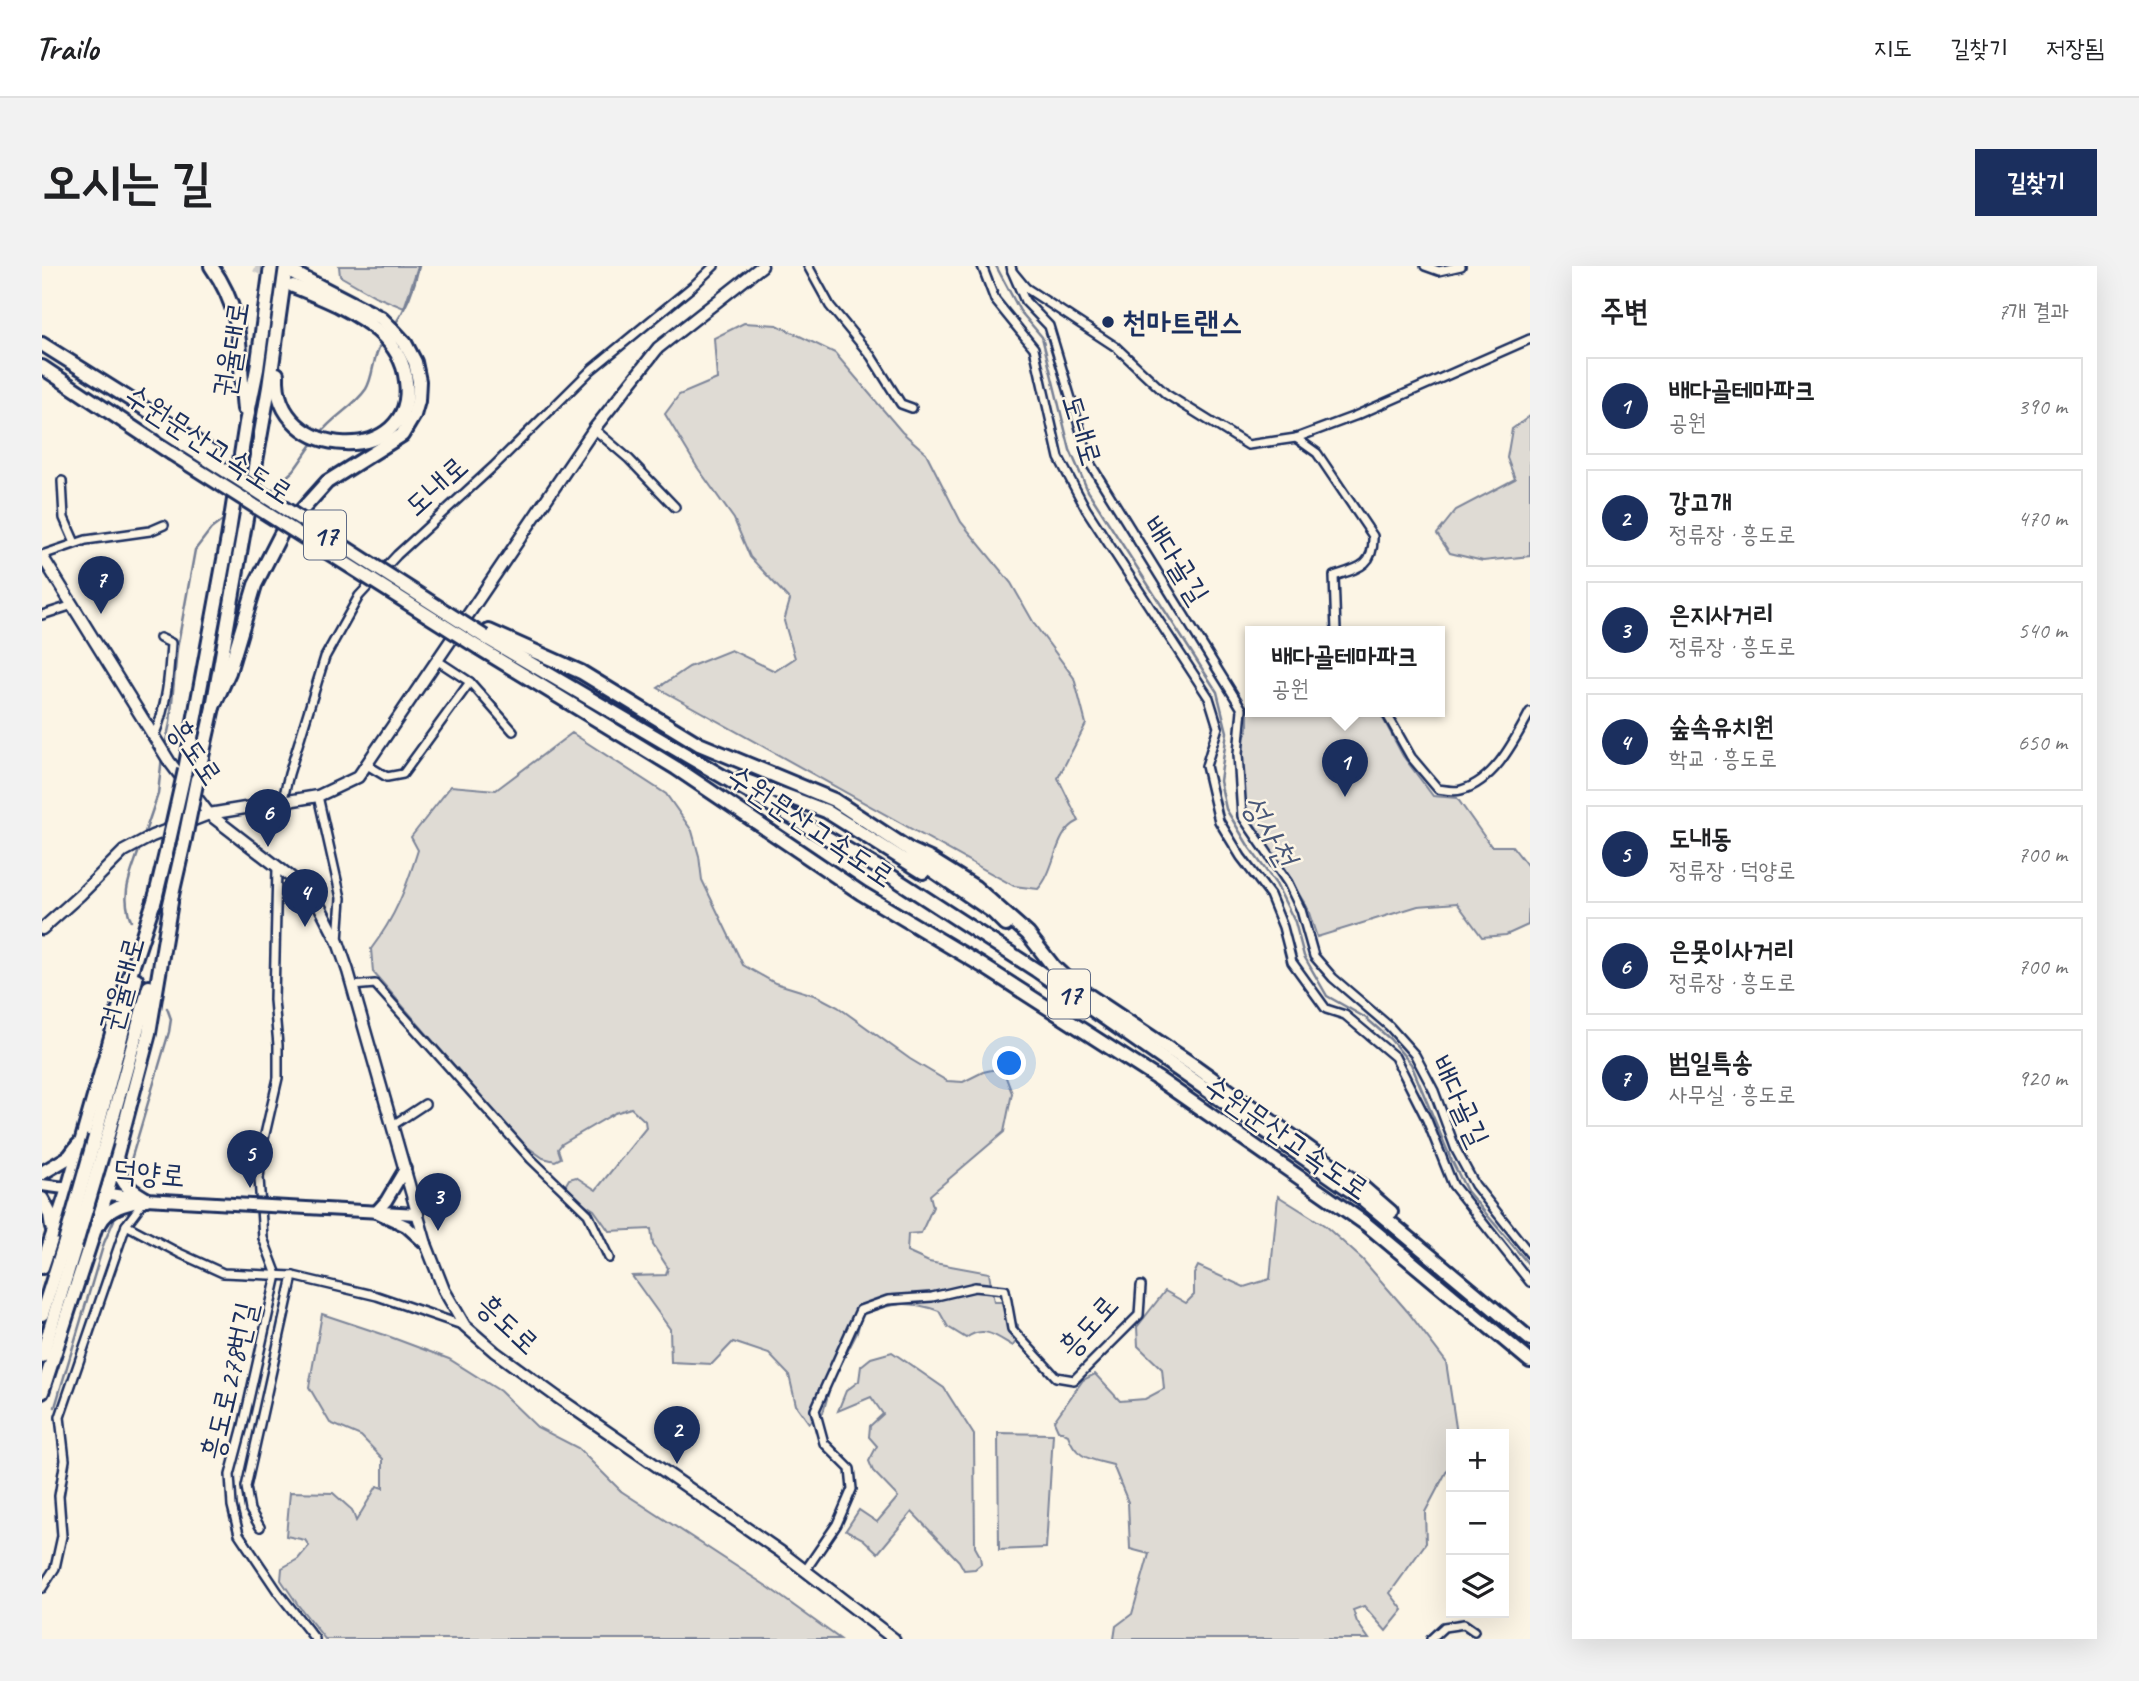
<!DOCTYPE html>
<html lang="ko">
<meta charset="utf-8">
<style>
body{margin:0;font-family:Caveat,"Poor Story",sans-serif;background:#f2f2f2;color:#202124}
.controls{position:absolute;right:21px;bottom:21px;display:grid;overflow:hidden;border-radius:0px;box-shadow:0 7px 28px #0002}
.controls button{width:63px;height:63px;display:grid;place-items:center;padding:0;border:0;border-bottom:2px solid #e0e0e0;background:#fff;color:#202124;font:35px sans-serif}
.you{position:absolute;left:968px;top:798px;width:24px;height:24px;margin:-18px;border:5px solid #fff;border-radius:50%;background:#1a73e8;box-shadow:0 0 0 10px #1a73e833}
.badge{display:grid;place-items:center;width:46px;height:46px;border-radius:50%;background:#1b2f5e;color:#fff;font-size:23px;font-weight:700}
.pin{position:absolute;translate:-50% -58px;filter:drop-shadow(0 2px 4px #0008)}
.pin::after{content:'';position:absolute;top:37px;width:24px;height:21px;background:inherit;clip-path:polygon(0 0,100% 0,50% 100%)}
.popup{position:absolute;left:1203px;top:360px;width:200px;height:91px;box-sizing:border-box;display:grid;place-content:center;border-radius:0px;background:#fff;filter:drop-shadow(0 2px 5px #0005);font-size:23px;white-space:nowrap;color:#757577}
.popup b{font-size:26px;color:#202124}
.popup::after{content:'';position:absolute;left:50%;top:100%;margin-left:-14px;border:14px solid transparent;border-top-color:#fff}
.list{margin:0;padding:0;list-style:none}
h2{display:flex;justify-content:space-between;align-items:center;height:91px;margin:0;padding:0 28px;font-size:30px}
h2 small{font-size:23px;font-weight:400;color:#757577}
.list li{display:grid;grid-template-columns:46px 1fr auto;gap:21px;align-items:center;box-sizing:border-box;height:98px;margin:0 14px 14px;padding:0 14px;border:2px solid #e0e0e0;border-radius:0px}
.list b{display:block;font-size:26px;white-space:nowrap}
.list p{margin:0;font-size:23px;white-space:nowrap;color:#757577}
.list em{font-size:23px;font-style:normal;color:#757577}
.icon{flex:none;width:38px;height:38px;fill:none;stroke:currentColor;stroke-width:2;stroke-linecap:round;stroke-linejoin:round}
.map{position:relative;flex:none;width:1488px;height:1373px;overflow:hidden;border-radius:0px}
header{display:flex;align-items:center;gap:42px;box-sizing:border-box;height:98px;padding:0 35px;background:#fff;border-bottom:2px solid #e0e0e0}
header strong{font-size:33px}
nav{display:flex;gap:38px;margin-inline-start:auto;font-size:24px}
.intro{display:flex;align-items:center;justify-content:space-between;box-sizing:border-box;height:168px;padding:0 42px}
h1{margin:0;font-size:49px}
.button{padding:18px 32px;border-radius:0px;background:#1b2f5e;color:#fff;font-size:24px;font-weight:700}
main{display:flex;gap:42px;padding:0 42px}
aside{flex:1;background:#fff;border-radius:0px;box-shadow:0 7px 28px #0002}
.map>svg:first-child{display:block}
.green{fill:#dfdbd4;stroke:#7d8599;stroke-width:2}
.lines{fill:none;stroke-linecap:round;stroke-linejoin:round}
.stream{stroke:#767f94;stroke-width:2.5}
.highway-tunnel{stroke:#cfcdca;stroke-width:12;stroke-dasharray:12 6;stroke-linecap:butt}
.street-casing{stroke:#1b2f5e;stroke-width:12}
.secondary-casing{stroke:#1b2f5e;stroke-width:15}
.primary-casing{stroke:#1b2f5e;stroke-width:16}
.highway-casing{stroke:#1b2f5e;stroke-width:18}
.street{stroke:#fcf5e5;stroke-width:7}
.secondary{stroke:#fcf5e5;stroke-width:10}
.primary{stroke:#fcf5e5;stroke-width:10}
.highway{stroke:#fcf5e5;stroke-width:12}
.primary-bridge-casing{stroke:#1b2f5e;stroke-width:16;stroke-linecap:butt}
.highway-bridge-casing{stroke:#1b2f5e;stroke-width:18;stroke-linecap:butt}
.primary-bridge{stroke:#fcf5e5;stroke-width:10}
.highway-bridge{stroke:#fcf5e5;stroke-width:12}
.poi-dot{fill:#1b2f5e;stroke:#fcf5e5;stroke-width:2.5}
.labels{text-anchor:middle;stroke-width:5;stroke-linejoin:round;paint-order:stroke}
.shield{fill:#fcf5e5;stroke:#5e6a86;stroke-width:2}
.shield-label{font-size:28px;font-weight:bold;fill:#1b2f5e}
.poi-label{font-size:30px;font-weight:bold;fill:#1b2f5e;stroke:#fcf5e5;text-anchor:start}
.street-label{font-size:30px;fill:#1b2f5e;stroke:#fcf5e5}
.water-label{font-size:32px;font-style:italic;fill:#485779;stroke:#fcf5e5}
</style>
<header>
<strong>Trailo</strong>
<nav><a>지도</a><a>길찾기</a><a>저장됨</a></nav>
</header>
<div class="intro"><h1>오시는 길</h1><a class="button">길찾기</a></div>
<main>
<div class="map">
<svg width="1488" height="1373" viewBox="0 0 1488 1373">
<rect width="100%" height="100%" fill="#fcf5e5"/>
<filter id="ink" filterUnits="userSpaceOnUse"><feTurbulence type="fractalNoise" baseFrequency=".0143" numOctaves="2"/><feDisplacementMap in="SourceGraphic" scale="14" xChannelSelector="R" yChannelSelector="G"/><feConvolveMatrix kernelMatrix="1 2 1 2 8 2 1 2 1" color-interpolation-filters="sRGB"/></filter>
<g filter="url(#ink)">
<!-- green -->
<g class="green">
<polygon points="297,0 376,0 362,42 333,30 298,10"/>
<path d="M702 57 735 59 793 87 860 166 884 187 919 256 969 317 993 359 1032 412 1044 458 1016 512 1037 555C1011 567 1015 603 996 623L972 620 616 422 647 401 689 384 733 405 753 392 742 355 748 334 708 291 692 253 655 201 623 148 637 129 675 113 672 72Z"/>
<polygon points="1488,150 1488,290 1441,295 1408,287 1395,268 1414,244 1473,213 1465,192 1470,163"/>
<polygon points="1208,429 1208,445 1337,445 1361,490 1391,530 1415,532 1449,580 1470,580 1488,603 1486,659 1464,669 1440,671 1415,637 1376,640 1275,671 1265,641 1205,547 1196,488 1206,462 1206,431"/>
<path d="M530 467 624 528 650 565 657 590 660 614 701 699 733 717 775 730 796 741 868 793 905 815 921 816 941 806 954 803 963 809 970 827 962 866 888 929 891 941 879 967 866 968 865 986 887 996 947 1007 952 1036H959L965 1040 966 1051 976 1059V1072L971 1080C954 1070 942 1059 924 1072L906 1061 897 1045C866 1034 851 1037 820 1048L815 1067 789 1118 781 1147 767 1157 754 1139 747 1109 727 1088 691 1076 670 1098 629 1096 628 1063 590 1010 624 1009 626 1002 611 979 609 963 567 965 552 944 525 927 523 920 527 913 534 911 554 924 604 862 603 855 589 842 573 847 520 878 516 883 519 892 513 895 501 892 480 877 331 706 329 683C354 650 364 622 376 584L369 571 409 520 454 524Z"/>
<path d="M1236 930 1282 959 1320 993 1366 1046 1404 1096 1415 1168H1409V1197L1383 1246 1384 1277 1348 1327 1361 1344 1344 1365 1322 1340 1311 1344 1315 1356 1327 1373H1072L1074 1360 1090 1348 1107 1288 1088 1283 1086 1236 1071 1199C1049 1193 1034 1193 1026 1169L1016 1164 1012 1155 1041 1114 1053 1108 1078 1135 1103 1133 1122 1123 1120 1103 1096 1080 1095 1061 1123 1025 1144 1037 1152 1029V1008L1156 1000 1202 1021 1228 1013Z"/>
<polygon points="280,1048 343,1069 407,1093 458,1125 495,1161 536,1182 579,1225 726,1321 798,1373 283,1373 256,1339 239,1314 240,1302 256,1293 267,1280 263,1274 244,1270 248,1226 291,1227 310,1244 314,1255 335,1220 341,1222 341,1193 319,1170 288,1157 267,1121"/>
<polygon points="850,1086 902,1122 932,1169 933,1281 938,1290 939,1298 933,1303 922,1304 917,1295 870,1246 836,1287 821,1273 804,1264 817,1244 835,1256 856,1231 831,1205 827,1195 835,1180 827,1171 828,1160 841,1148 829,1131 796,1145 804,1125 817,1115 819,1100 829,1092"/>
<polygon points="956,1167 1011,1168 1004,1282 957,1284"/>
</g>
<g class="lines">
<!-- stream -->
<g class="stream">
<polyline points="954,0 978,45 1000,71 1028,184 1046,225 1175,426 1185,466 1178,515 1184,543 1207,581 1234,618 1253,656 1262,690 1285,730 1324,752 1348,773 1369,798 1408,891 1425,925 1488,1000"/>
<path d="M352 60C365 41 372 23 377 0"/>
<path d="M277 169C291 150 312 141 324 123 332 110 330 91 340 76"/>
<polyline points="227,227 252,204 273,174"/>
<polyline points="123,480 128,457 135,383 153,284 169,263 185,251"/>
<polyline points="101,572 116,528 120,490"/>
<path d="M89 655C78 627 89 609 98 581"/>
<polyline points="89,894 127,766 129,753 125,742"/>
<polyline points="13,1141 62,977 72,954"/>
</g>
<!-- highway-tunnel -->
<polyline class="highway-tunnel" points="214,0 251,20"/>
<defs>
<g id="street">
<polyline points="766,0 788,40 829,90 859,138 870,142"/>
<polyline points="940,0 953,34 992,82 1017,192 1044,243 1167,432 1176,461 1164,500 1177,555 1199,591 1228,629 1241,661 1250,696 1284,743 1303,749 1353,791 1385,854 1411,919 1488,1016"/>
<polyline points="969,0 970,5 984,22 1074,81 1124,128 1206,179 1254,172 1313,150 1488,73"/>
<polyline points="1383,0 1397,5 1419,0"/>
<polyline points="970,5 983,35 1007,60 1049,199 1200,443 1196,488 1200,550 1246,617 1259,644 1272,690 1291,712 1347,760 1373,789 1392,825 1414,884 1433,919 1488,988"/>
<polyline points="552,163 587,193 633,241"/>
<path d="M1254 172 1275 187 1331 270C1332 300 1317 302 1292 310L1294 365"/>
<polyline points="20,215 22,252 33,277"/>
<polyline points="0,289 44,274 108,265 122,259"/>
<polyline points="0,349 31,339"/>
<polyline points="396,395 428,416 471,465"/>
<path d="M1343 445 1369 491 1396 523C1403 524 1412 526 1419 524 1453 515 1472 475 1488 446"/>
<path d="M112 470C125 440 127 410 129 377L118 372"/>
<polyline points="325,499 345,511 361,508 428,416"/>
<polyline points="276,530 299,632 296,675"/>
<polyline points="240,537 247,508 283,391 317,330 355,289 452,200 550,103 651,20 672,0"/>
<polyline points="235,601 232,734 236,779 236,812 221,877 217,912 221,972 235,1009 201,1160 188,1209 190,1240 197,1268 236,1326 273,1373"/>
<polyline points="310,720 333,718 489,893 546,948 567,992"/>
<polyline points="351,859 383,838"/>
<polyline points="84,959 137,987 181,1007 251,1010 335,1030 423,1060"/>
<polyline points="218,1261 208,1244 204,1221 251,1010"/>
<polyline points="763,1305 795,1258 810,1223 808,1203 782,1177 773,1144 818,1044 846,1034 890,1031 933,1021 963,1024 970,1063 1014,1111 1032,1114 1097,1049 1099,1020"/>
<polyline points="0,1322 13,1302 20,1270 17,1230 23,1194 18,1151 84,959 102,935"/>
<polyline points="1389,1373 1402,1361 1422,1358 1432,1365"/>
</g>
<g id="secondary">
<polyline points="0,290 127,495 167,548 259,619 278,641 296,676 306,705 384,978 402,1024 423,1060 453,1086 515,1131 739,1286 852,1373"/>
<polyline points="0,663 38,629 82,585 110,570 167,548 276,530 316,511 552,163 616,82 720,0"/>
</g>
<g id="primary">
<polyline points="363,903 344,935 334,946 364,960 384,978"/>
<polyline points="0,919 104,933 209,939"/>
<polyline points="246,941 376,948"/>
</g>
<g id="highway">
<path d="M169 0C204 49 196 88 202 143"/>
<polyline points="0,78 129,159"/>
<polyline points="0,101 129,187"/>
<path d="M235 108C231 198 376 200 364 115 362 95 352 79 336 65 312 44 280 32 251 20"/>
<polyline points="447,365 539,406 657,478 792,534 868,584 880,597 951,646 964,659"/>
<polyline points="443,371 835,601 994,704 1318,931 1488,1073"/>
<polyline points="437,382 634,502 819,627 941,700 1115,812 1324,958 1488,1095"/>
<polyline points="171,441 187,406 213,319 240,266 285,216 360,169 372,149 376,135 377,115 373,96 363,77 351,64 339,52 252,7"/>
<polyline points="143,504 186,272 204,157 215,103 229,0"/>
<polyline points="155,513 171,441 227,121 244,0"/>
<polyline points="699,513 784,545 881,606"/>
<polyline points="868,584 888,593 933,621 986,668 1011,700 1031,719 1154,801 1318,919 1349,946"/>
<polyline points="112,637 126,579"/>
<polyline points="127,642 143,572"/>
<polyline points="53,871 94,713"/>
<polyline points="64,876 107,721"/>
<path d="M75 894C78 917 84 921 104 933"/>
<polyline points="0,907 27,891 36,879"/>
<polyline points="0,933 8,948 10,961"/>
<path d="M58 957C67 940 86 937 104 933"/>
<polyline points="0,1001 26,923 78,739 114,629"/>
<polyline points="0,1048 23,976"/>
<polyline points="0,1090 33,981"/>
<polyline points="0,1126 64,929 107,767 129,636"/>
</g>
</defs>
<!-- street casing -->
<use href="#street" class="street-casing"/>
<!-- secondary casing -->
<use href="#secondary" class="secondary-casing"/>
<!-- primary casing -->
<use href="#primary" class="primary-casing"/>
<!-- highway casing -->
<use href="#highway" class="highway-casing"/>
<!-- street -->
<use href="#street" class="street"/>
<!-- secondary -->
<use href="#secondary" class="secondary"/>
<!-- primary -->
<use href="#primary" class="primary"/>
<!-- highway -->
<use href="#highway" class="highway"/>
<defs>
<polyline id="primary-bridge" points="209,939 246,941"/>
<g id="highway-bridge">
<polyline points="129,159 179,192"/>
<polyline points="123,166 443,371"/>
<polyline points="129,187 437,382"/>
<polyline points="143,572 155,513"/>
<polyline points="126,579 143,504"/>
<polyline points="23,976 53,871"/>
<polyline points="33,981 64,876"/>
</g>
</defs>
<!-- primary-bridge casing -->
<use href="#primary-bridge" class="primary-bridge-casing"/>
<!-- highway-bridge casing -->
<use href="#highway-bridge" class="highway-bridge-casing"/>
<!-- primary-bridge -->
<use href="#primary-bridge" class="primary-bridge"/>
<!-- highway-bridge -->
<use href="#highway-bridge" class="highway-bridge"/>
</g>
</g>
<!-- markers -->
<circle class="poi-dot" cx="1066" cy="56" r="7"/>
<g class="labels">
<!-- shield labels -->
<g class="shield">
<rect x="262" y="244.5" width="42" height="49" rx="5"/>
<rect x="1006" y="703.5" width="42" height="49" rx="5"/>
</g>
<g class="shield-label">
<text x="283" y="279">17</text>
<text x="1027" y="738">17</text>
</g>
<!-- poi labels -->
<g class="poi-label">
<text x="1080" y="66">천마트랜스</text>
</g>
<!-- street labels -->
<g class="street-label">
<text transform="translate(189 83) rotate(-81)" y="10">권율대로</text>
<text transform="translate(1040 164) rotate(73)" y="10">도내로</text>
<text transform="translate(167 178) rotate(33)" y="10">수원문산고속도로</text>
<text transform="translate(394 220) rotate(-42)" y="10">도내로</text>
<text transform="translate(1134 294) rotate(58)" y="10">배다골길</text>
<text transform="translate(153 486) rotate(56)" y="10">흥도로</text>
<text transform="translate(769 560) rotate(34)" y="10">수원문산고속도로</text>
<text transform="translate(80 718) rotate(-75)" y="10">권율대로</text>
<text transform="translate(1418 835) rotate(65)" y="10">배다골길</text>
<text transform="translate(1245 871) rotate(35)" y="10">수원문산고속도로</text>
<text transform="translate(107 907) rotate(5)" y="10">덕양로</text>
<text transform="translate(466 1058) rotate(43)" y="10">흥도로</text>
<text transform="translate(1046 1060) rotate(-48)" y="10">흥도로</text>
<text transform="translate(187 1115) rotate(-77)" y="10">흥도로278번길</text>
</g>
<!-- water labels -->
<g class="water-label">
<text transform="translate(1228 564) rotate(59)" y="11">성사천</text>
</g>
</g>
</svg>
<div class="controls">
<button>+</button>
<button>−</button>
<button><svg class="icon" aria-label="layers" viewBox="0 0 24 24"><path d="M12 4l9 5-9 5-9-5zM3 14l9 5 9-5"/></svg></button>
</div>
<div class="you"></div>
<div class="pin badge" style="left:1303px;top:531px">1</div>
<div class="popup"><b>배다골테마파크</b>공원</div>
<div class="pin badge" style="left:635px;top:1198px">2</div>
<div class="pin badge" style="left:396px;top:965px">3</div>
<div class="pin badge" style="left:263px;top:661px">4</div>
<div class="pin badge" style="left:208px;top:922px">5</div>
<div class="pin badge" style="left:226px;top:581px">6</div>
<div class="pin badge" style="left:59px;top:348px">7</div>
</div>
<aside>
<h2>주변<small>7개 결과</small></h2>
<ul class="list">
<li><span class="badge">1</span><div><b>배다골테마파크</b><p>공원</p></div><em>390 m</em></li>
<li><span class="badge">2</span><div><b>강고개</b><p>정류장 · 흥도로</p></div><em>470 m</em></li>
<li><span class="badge">3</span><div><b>은지사거리</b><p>정류장 · 흥도로</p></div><em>540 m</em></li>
<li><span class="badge">4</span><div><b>숲속유치원</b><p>학교 · 흥도로</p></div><em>650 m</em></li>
<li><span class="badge">5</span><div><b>도내동</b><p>정류장 · 덕양로</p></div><em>700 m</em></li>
<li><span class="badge">6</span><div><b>은못이사거리</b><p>정류장 · 흥도로</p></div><em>700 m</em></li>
<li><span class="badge">7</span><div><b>범일특송</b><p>사무실 · 흥도로</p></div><em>920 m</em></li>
</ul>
</aside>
</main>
